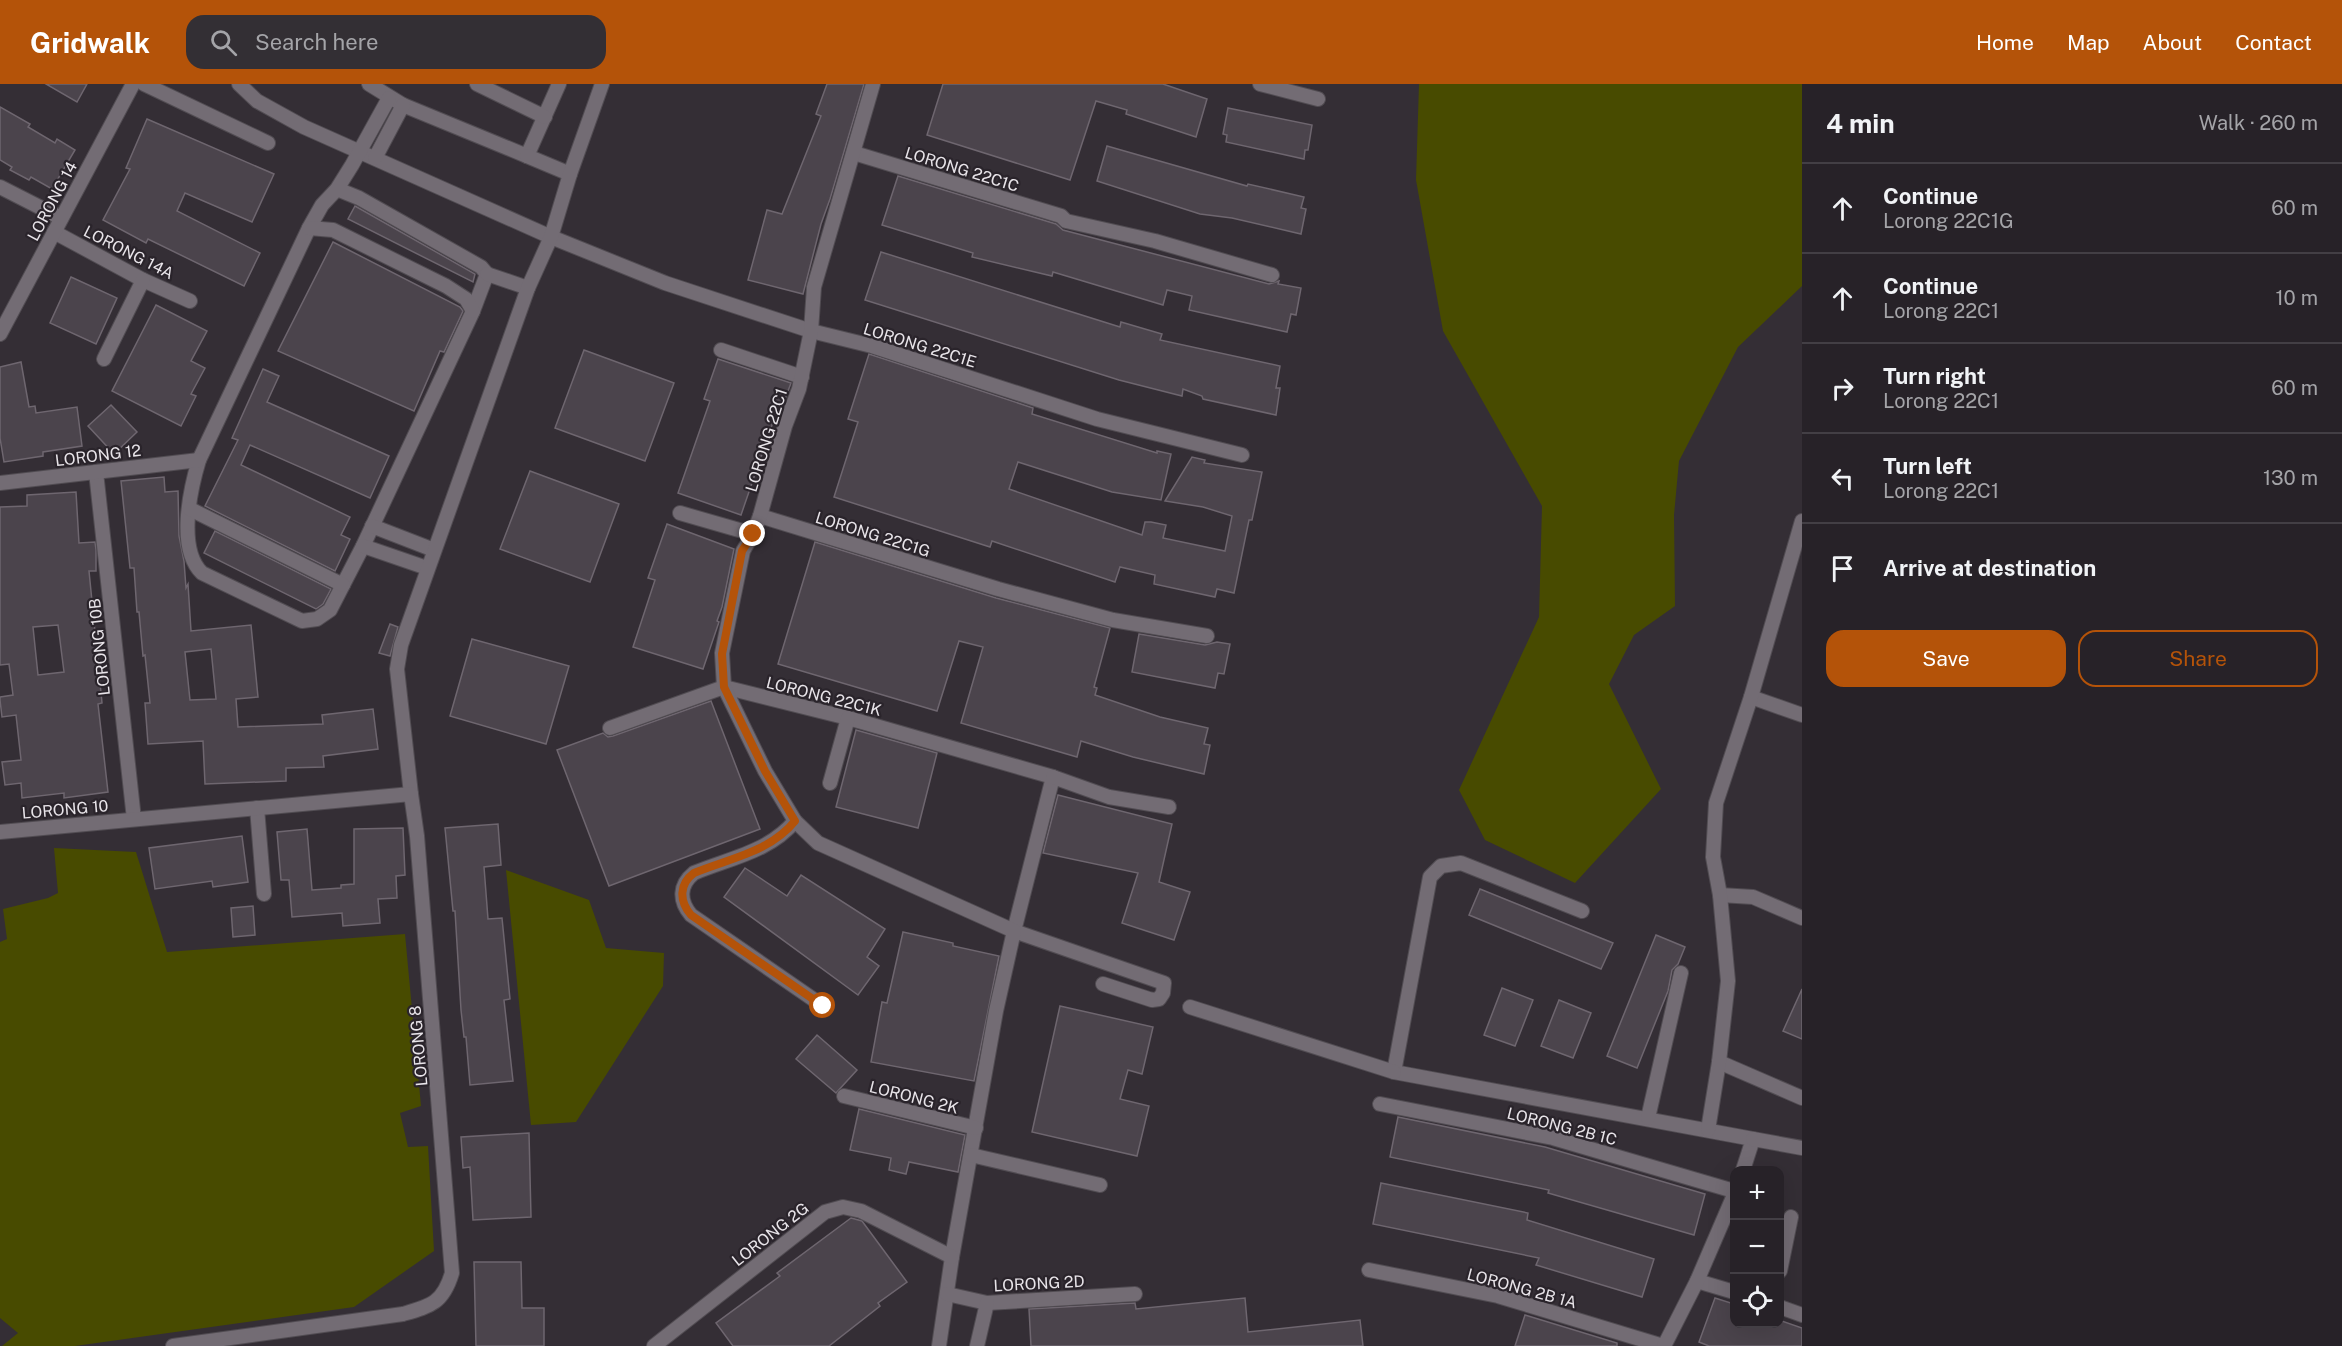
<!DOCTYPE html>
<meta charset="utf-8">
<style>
body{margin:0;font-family:"Public Sans",sans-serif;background:#332f34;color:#f1f3f6}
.controls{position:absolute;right:18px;bottom:18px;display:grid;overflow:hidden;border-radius:12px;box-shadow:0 6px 24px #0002}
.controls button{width:54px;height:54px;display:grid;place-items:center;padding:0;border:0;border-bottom:2px solid #433f45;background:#272228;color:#f1f3f6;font:30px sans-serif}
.stop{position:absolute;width:18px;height:18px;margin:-14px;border:4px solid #b45309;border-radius:50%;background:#fff}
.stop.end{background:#b45309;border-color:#fff;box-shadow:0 2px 6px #0008}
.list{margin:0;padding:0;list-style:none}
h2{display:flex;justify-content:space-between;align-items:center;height:78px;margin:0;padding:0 24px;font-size:26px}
h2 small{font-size:20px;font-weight:400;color:#a4a4a8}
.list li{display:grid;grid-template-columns:39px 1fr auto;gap:18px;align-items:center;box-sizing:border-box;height:90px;padding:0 24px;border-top:2px solid #433f45}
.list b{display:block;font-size:22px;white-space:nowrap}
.list p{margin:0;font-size:20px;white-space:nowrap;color:#a4a4a8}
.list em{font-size:20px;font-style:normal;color:#a4a4a8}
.actions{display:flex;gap:12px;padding:18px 24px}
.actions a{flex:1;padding:14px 0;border:2px solid #b45309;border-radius:18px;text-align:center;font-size:21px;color:#b45309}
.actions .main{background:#b45309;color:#fff}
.icon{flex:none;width:33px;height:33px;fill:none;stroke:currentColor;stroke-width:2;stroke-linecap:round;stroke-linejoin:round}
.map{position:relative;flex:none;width:1802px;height:1262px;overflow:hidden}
header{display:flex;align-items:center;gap:36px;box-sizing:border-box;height:84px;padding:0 30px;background:#b45309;color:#fff}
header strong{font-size:28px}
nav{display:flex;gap:33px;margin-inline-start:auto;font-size:21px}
.search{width:420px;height:54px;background:#332f34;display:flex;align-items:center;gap:15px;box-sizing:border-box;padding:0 21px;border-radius:18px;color:#a4a4a8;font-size:22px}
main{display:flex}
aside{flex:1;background:#272228}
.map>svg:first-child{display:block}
.green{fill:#484b00}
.building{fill:#4b444c;stroke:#6e666f;stroke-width:1.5;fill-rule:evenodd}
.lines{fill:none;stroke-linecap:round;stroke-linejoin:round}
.minor-casing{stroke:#514c52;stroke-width:16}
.minor{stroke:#736c74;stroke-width:14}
.route{stroke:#b45309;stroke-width:8}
.labels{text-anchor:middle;stroke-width:4.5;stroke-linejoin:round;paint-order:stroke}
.street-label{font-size:16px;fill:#e8e4e9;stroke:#2a242b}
</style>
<header>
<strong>Gridwalk</strong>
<div class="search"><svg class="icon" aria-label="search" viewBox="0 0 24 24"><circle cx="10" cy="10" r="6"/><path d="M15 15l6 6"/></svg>Search here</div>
<nav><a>Home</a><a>Map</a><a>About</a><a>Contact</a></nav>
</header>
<main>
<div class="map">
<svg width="1802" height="1262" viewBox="0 0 1802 1262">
<rect width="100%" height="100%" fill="#342e35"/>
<!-- green -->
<g class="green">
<polygon points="1419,0 1802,0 1802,202 1738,263 1679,377 1674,431 1675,522 1634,551 1609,600 1661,705 1575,799 1485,756 1459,706 1539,533 1542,422 1443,247 1416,96"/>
<polygon points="54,764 136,768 167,868 405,850 421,1022 400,1029 408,1063 428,1062 434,1167 354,1223 75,1262 2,1262 18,1249 0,1234 0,858 7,855 3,825 48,814 58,809"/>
<polygon points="506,786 589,816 606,864 664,869 663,902 576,1038 531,1041"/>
</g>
<!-- building -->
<g class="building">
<polygon points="46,0 87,0 77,18"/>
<polygon points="827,0 864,0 830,115 821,140 803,210 748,196 767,126 782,130 821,32 816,30"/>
<polygon points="943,0 1163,0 1207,15 1196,53 1126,30 1127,26 1096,17 1070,96 927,51"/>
<polygon points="0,23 30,40 28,43 55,59 57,55 75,66 52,105 31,93 29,96 10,86 12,83 0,76"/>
<polygon points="1228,24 1312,41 1308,66 1305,66 1304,75 1226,58 1227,51 1223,50"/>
<polygon points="147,35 274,90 252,138 185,109 177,127 260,169 244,202 148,155 146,159 103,136 130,85 126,84"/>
<polygon points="1107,62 1247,102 1248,100 1304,113 1301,124 1306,125 1301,150 1232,134 1200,130 1097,97"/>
<polygon points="898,92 1056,140 1063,146 1269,200 1279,197 1278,200 1301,204 1296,231 1291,230 1287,248 1189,226 1192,212 1167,206 1163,221 1053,188 1052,192 972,173 973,169 882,141"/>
<polygon points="355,122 475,190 473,198 348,135"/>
<polygon points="333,158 460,223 463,227 444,268 440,267 414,327 278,267"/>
<polygon points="881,168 1120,243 1121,238 1162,250 1160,256 1280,282 1276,304 1280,304 1276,331 1203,315 1202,312 1183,305 1182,312 1119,296 865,216"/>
<polygon points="71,193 117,214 96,260 50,239"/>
<polygon points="156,221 207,247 191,277 205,284 191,310 196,312 181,342 112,307"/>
<polygon points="584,266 674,299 645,377 555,344"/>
<polygon points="869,270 1033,324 1032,330 1157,369 1157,367 1171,370 1161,416 1112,408 1018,378 1009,405 1142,451 1145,438 1151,438 1166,441 1163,454 1225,467 1232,432 1203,423 1165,417 1192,373 1205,376 1204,379 1262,388 1252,436 1249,436 1234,509 1217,505 1215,513 1154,500 1155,491 1120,483 1115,498 992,457 990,463 834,413 858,338 848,335"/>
<polygon points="718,275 791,299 776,339 773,338 741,431 678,409 710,317 704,315"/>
<polygon points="21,278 29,323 35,322 36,329 77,323 82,362 43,368 43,372 4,378 0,354 0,283"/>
<polygon points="263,285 279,292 267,318 389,372 370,414 250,361 241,381 350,433 341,451 350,455 335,487 205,422 238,356 232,354"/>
<polygon points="111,321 137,348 114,370 88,342"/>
<polygon points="530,387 619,420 590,498 500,465"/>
<path d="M164 393 165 408 178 407 179 452 184 477 186 504 188 500 191 547 251 541 258 613 236 615 238 643 323 640 322 631 373 625 378 665 323 672 324 683 286 684V697L205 700 203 657 148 660 145 619H150L145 571 143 572 139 528H137L134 484H130L121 397ZM211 565 216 615 190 616 185 568Z"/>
<path d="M76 408 79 459 95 458 96 466V487H89L102 619 98 620 108 708 64 714V709L22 714 21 699 5 701 2 678 21 676 16 631 2 633 0 616V613L13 611 9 580 0 581V423L27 422V411ZM58 541 64 588 38 591 33 543Z"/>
<polygon points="667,440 734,465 722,523 717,537 719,538 703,585 633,563 655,496 648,494"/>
<polygon points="215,447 331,505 323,520 316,525 204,469"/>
<polygon points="815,458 996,514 1110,544 1094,603 1097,604 1095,611 1160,633 1208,644 1204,660 1210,661 1204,690 1133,673 1081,657 1077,673 961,639 983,563 959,557 937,627 778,580"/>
<polygon points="390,540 398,543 390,572 379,569"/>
<polygon points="1139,550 1205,561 1217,558 1230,560 1224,590 1218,589 1215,604 1132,588"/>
<polygon points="472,555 569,582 546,660 450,632"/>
<polygon points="711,617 760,745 609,802 557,666 603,649 608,653 613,652"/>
<polygon points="856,646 937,669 918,744 836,723"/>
<polygon points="1058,711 1172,740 1159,798 1190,808 1174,856 1122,839 1138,789 1043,769"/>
<polygon points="498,740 501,781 484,783 488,835 502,834 510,915 504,916 513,997 470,1001 466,953 464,953 461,926 455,827 453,827 445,744"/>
<polygon points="403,744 405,791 396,792 397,814 378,815 380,839 343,842 342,829 292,833 289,796 281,796 277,748 307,745 312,806 341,804 341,801 354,800 354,745"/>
<polygon points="242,752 248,798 213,803 212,797 155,805 149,764"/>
<polygon points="745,784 787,812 801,791 885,845 867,873 879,882 858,911 724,813"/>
<polygon points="1480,805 1613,859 1601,885 1469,831"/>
<polygon points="253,822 255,851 233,853 231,824"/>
<polygon points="903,848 953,859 953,862 999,872 974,997 871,978 882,918 887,919"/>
<polygon points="1656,851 1685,863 1678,880 1672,886 1668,907 1637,984 1607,972"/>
<polygon points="1502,904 1533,916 1515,962 1484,951"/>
<polygon points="1802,905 1802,955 1783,947"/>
<polygon points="1559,916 1591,929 1573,974 1541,962"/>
<polygon points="1060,922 1153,943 1142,990 1128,986 1120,1015 1149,1022 1137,1072 1032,1048"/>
<polygon points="817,951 857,986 836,1009 796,975"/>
<polygon points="859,1025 965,1051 958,1088 909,1078 906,1090 889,1086 891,1074 850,1066"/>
<polygon points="1398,1033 1545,1063 1705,1110 1694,1151 1548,1109 1549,1106 1390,1073"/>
<polygon points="529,1049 531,1133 473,1136 470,1083 463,1084 461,1053"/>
<polygon points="1381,1099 1528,1129 1527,1136 1654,1175 1642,1213 1536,1181 1539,1174 1373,1140"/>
<polygon points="851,1134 862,1137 907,1198 878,1219 880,1222 829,1262 733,1262 716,1239 780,1192 777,1189"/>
<polygon points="474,1178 521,1178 522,1224 544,1224 544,1262 476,1262"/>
<polygon points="1245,1214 1248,1248 1360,1236 1363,1262 1031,1262 1029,1225 1135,1219 1136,1225"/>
<polygon points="1715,1214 1734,1220 1734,1239 1779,1239 1779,1236 1802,1244 1802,1262 1709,1262 1699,1258"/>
<polygon points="1525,1231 1617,1259 1617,1262 1515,1262"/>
</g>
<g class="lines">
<defs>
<g id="minor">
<polyline points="144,0 268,59"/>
<polyline points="239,0 257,17 304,43 551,153 665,199 811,247 872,262 1097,335 1242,371"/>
<polyline points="369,0 403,21 527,72 559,0"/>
<polyline points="477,0 545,33"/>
<polyline points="1260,0 1318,15"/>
<polyline points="854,69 1061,132 1066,137 1155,157 1272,191"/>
<polyline points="527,72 570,90"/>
<polyline points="375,74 403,21"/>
<polyline points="0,103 61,134"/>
<path d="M337 105 359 114 481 183 487 190 473 227 363 462 330 526 317 535 302 537 202 489C177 465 190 406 199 376L309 144 322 121 337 105 352 81 389 14"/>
<polyline points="309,144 333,146 446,202 466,215 473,227"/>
<polyline points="54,148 143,196 190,217"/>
<polyline points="487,190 528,204"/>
<polyline points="0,250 133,0"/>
<polyline points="721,266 802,293"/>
<polyline points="104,275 143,196"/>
<polyline points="96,388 134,735"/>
<polyline points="0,399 199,376"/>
<polyline points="190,425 343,501"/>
<polyline points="680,429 753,450"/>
<polyline points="760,432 998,505 1113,536 1207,552"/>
<polyline points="372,442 434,466"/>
<polyline points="363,462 427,484"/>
<polyline points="1751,613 1802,631"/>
<polyline points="610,644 724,603 848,634 1053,693 1014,847 1164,899 1163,909 1159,915 1152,916 1103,900"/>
<polyline points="1053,693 1109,713 1169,723"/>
<polyline points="830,699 848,634"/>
<polyline points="411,710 397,585 401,561 528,204 551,153 570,90 602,0"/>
<polyline points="257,724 264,810"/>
<polyline points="795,737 818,759 1014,847 996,927 952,1173 939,1262"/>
<path d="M0 748 411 710 417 752 452 1189C443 1219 431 1222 403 1230L173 1262"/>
<polyline points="1720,811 1753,813 1802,834"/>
<polyline points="1582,827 1461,779 1441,782 1430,793 1394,988 1753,1055 1743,1086"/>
<path d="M823 922 691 831C679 817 679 801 694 789 730 774 769 768 795 737L765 687 724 603 722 569 743 467 753 450 760 432 785 342 799 305 811 247 814 203 873 0"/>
<polyline points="1190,923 1394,988"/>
<polyline points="1719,978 1802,1014"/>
<polyline points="844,1012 976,1044"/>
<polyline points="1380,1020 1553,1054 1734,1107"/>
<polyline points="1648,1034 1681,889"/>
<polyline points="1708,1046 1719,978 1728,897 1720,811 1713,773 1716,719 1751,613 1802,437"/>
<polyline points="1753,1055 1802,1064"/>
<polyline points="971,1071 1100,1101"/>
<polyline points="1369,1186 1498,1212 1663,1262"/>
<polyline points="1780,1187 1791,1133"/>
<polyline points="1697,1197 1734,1208"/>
<polyline points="947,1210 987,1219 1135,1210"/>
<polyline points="1780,1223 1802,1231"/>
<polyline points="654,1262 825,1128 843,1123 861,1127 952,1173"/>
<polyline points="977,1262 987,1219"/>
<polyline points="1664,1262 1697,1197 1734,1111"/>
</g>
</defs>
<!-- minor casing -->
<use href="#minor" class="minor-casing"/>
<!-- minor -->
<use href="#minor" class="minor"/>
</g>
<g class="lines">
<!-- route -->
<path class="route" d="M753 450 742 467 722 570 724 603 765 687 795 737C770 768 730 774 694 789 679 800 679 817 691 831L823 922"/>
</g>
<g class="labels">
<!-- street labels -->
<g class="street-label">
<text transform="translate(962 85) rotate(17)" y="6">LORONG 22C1C</text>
<text transform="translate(52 117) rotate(-62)" y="6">LORONG 14</text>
<text transform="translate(129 168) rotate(27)" y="6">LORONG 14A</text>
<text transform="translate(920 261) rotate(17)" y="6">LORONG 22C1E</text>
<text transform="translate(766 356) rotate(-73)" y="6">LORONG 22C1</text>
<text transform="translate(98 371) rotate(-7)" y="6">LORONG 12</text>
<text transform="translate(873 450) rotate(17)" y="6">LORONG 22C1G</text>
<text transform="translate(99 563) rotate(-96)" y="6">LORONG 10B</text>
<text transform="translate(824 612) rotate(14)" y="6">LORONG 22C1K</text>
<text transform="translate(65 725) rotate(-5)" y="6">LORONG 10</text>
<text transform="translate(418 962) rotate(-95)" y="6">LORONG 8</text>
<text transform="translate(914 1013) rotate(14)" y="6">LORONG 2K</text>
<text transform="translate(1562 1042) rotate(14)" y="6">LORONG 2B 1C</text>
<text transform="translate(770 1150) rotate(-38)" y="6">LORONG 2G</text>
<text transform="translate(1039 1199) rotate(-3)" y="6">LORONG 2D</text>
<text transform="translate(1522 1204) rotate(15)" y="6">LORONG 2B 1A</text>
</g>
</g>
</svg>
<div class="controls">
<button>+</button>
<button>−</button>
<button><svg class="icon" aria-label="locate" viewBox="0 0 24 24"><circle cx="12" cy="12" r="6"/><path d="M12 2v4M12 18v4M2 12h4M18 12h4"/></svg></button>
</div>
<div class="stop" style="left:823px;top:922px"></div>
<div class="stop end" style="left:753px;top:450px"></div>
</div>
<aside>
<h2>4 min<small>Walk · 260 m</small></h2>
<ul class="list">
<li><svg class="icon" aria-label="ahead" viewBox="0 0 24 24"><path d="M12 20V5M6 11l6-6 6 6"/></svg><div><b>Continue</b><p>Lorong 22C1G</p></div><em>60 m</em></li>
<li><svg class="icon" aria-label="ahead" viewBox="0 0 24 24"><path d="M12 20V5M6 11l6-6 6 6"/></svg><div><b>Continue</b><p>Lorong 22C1</p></div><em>10 m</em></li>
<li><svg class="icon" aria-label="right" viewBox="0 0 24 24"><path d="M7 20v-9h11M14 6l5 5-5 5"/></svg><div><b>Turn right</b><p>Lorong 22C1</p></div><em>60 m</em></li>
<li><svg class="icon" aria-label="left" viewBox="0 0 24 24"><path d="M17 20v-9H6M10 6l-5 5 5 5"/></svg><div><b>Turn left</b><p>Lorong 22C1</p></div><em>130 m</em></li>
<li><svg class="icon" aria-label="arrive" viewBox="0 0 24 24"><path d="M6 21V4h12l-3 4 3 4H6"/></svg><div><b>Arrive at destination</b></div></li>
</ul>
<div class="actions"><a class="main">Save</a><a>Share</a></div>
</aside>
</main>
